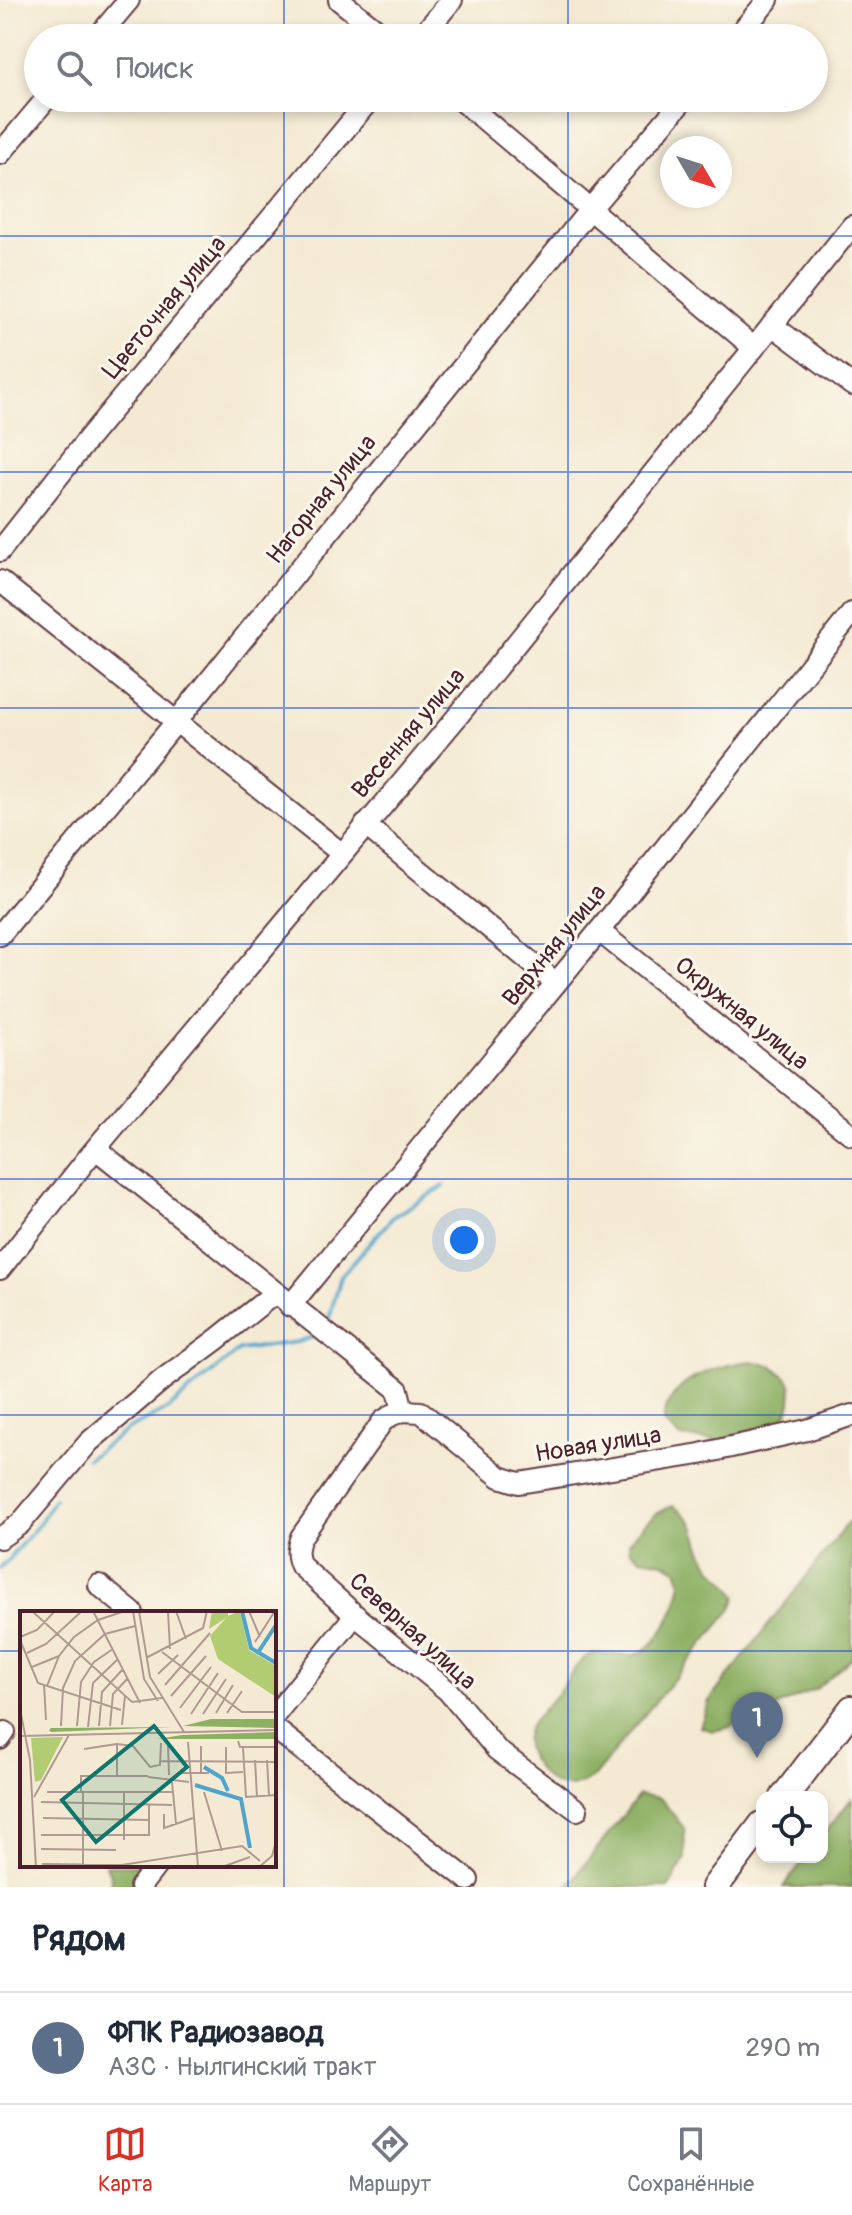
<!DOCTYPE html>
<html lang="ru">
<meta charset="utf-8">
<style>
body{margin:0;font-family:Pangolin,sans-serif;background:#f6f6f7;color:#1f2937}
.controls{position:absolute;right:24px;bottom:24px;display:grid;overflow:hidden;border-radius:16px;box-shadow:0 4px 12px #0003}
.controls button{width:72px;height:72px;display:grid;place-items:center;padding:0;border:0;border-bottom:2px solid #e0e1e3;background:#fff;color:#1f2937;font:40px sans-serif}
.compass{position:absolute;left:660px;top:136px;width:72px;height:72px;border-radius:50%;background:#fff;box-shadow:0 4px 12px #0003;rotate:129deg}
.you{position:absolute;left:464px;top:1240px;width:28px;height:28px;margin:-20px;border:6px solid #fff;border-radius:50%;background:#1a73e8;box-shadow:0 0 0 12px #1a73e833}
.badge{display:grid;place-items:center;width:52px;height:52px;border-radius:50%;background:#d93025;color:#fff;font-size:26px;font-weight:700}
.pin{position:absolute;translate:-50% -66px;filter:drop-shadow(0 2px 4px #0008)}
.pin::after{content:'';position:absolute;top:42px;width:28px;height:24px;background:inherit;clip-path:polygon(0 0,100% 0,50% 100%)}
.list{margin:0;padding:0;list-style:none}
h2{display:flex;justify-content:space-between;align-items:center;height:104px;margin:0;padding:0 32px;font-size:34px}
h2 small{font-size:26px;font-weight:400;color:#747a83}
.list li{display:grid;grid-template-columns:52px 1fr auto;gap:24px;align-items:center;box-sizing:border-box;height:112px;padding:0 32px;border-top:2px solid #e0e1e3}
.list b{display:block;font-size:30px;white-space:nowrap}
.list p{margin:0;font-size:26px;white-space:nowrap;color:#747a83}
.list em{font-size:26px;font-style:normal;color:#747a83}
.icon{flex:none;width:44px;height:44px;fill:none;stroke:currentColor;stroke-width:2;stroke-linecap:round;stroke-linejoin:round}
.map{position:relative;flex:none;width:852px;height:1887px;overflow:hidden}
.search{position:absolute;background:#fff;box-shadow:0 4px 12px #0003;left:24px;right:24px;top:24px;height:88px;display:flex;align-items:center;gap:20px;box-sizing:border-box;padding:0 28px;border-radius:44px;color:#747a83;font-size:30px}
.sheet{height:216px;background:#fff}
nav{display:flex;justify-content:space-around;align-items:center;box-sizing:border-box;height:112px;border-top:2px solid #e0e1e3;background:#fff;font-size:22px;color:#747a83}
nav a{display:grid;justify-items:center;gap:4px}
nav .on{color:#d93025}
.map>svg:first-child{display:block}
.forest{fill:#8db063;stroke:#6c6847;stroke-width:2}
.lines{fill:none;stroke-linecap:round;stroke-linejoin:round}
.stream{stroke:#4ea4ca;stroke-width:4}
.minor-casing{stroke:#643d44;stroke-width:24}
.major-casing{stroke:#643d44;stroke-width:30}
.minor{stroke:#fff;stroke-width:20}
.major{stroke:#fff;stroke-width:26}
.grid{fill:none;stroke:#1d4ed8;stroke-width:2;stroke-opacity:0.55}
.labels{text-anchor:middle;stroke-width:6;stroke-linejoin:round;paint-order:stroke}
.street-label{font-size:24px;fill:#4a1f2b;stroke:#fbf7ec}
.inset-river{fill:none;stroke:#4ea4ca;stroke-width:4}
.inset-road{fill:none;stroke:#b09990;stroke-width:2}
.view{fill:#0f766e;fill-opacity:0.15;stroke:#0f766e;stroke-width:4}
.inset-edge{fill:none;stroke:#4a1f2b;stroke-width:4}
</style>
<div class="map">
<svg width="852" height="1887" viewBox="0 0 852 1887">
<rect width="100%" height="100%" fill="#fbf7ec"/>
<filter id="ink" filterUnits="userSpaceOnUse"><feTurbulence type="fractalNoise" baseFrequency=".0125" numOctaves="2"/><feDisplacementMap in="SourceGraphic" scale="16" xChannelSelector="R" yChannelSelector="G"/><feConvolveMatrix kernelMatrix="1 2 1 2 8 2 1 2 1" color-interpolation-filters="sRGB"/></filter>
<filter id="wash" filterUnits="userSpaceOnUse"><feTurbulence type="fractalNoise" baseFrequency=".006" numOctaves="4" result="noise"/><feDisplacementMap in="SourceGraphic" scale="32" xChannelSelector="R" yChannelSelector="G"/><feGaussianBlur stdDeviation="1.8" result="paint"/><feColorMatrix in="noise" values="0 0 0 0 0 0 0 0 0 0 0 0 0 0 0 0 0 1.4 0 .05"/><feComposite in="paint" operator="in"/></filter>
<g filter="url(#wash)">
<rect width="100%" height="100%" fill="#f4ead3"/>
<!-- forest -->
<g class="forest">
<path d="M751 1361 773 1366 789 1380 792 1387 791 1403 785 1416 767 1427 717 1441 680 1437 664 1423C663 1415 665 1412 668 1405 682 1375 721 1365 751 1361Z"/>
<path d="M673 1506C703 1523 693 1540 709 1563 717 1576 732 1583 737 1597L731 1610 594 1776C581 1785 570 1791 554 1784 545 1779 539 1771 533 1762 513 1732 538 1717 556 1695 567 1683 572 1667 586 1657 599 1647 620 1659 634 1655 657 1650 677 1609 681 1587 682 1581 679 1575 677 1569L664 1562 641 1558 629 1549V1542C641 1528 654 1511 673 1506Z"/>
<polygon points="852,1518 852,1658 816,1689 727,1728 713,1731 700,1727 709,1701"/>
<polygon points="639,1795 660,1798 684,1828 685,1859 669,1887 567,1887"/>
<polygon points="852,1798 852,1887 783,1887 806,1857 822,1857 822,1837"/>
<polygon points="106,1865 148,1865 134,1887 110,1887 111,1878"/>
</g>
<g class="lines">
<!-- stream -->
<g class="stream">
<polyline points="328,1322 341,1276 393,1217 444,1186"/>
<polyline points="87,1459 127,1430 168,1409 239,1350 297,1342 316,1336"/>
<polyline points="0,1569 39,1524 54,1499"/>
</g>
</g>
</g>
<g filter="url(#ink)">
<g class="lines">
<defs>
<g id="minor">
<polyline points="339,0 387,38"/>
<polyline points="97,38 129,0"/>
<polyline points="420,38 452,0"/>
<polyline points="736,38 768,0"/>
<polyline points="459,98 754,348"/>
<polyline points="0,154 47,98"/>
<polyline points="772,325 852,385"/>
<polyline points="0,551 87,440 371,98"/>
<polyline points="0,581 341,853"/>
<polyline points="365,825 556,983"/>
<polyline points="599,931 852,1135"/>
<polyline points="0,935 176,722 591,208 685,98"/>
<polyline points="96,1149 398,1390 403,1411"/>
<polyline points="0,1269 87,1159 457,717 852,226"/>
<polyline points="290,1306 599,931 852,613"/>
<polyline points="0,1538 20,1524 89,1442 162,1380 216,1340 275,1293"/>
<polyline points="99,1585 133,1613"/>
<polyline points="274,1716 355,1615"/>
<polyline points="274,1728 468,1880"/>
<polyline points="0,1739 5,1732"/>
<path d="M577 1810 497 1750 448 1691 355 1615 301 1566C296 1555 297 1548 301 1537L383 1421 392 1415 403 1411 421 1412 500 1477 519 1483 700 1454 807 1430 852 1415"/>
<polyline points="140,1887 157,1865"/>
</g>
<g id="major">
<polyline points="784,1797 852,1709"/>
<polyline points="715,1887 762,1825"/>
</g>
</defs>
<!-- minor casing -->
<use href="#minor" class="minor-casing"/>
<!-- major casing -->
<use href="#major" class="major-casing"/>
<!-- minor -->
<use href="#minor" class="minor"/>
<!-- major -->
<use href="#major" class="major"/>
</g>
</g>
<!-- grid -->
<path class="grid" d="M284 0V38M568 0V38M284 98V1887M568 98V1887M0 236H852M0 472H852M0 708H852M0 944H852M0 1179H852M0 1415H852M0 1651H22M274 1651H852"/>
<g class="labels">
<!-- street labels -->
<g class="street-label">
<text transform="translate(164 307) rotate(-50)" y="8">Цветочная улица</text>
<text transform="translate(321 499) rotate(-51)" y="8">Нагорная улица</text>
<text transform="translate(408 733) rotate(-50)" y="8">Весенняя улица</text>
<text transform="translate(554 945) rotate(-51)" y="8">Верхняя улица</text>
<text transform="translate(742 1013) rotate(39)" y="8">Окружная улица</text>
<text transform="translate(598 1444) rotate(-9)" y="8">Новая улица</text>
<text transform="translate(413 1631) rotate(42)" y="8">Северная улица</text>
</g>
</g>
<!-- overview -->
<g transform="translate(20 1611)">
<rect width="256" height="256" fill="#f4ead3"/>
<path d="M192 0H208V5L220 0 229 39 256 55V86L198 48 190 25 206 7 189 18ZM43 126 21 169 15 171 11 127Z" fill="#b2cc71"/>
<path d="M191 108H256V117L163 115ZM153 116 31 121 29 119 31 117ZM256 121V128H137L162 124Z" fill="#8db063"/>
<path class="inset-river" d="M222 0 231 37 256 52M239 40 256 14M184 156 202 167 208 180M175 174 221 188 230 237"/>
<path class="inset-road" d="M12 0 112 91 142 87M73 0 120 92M113 0 124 68 138 90M119 0 130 66 164 121M148 0 150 38M156 0 166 28M229 0 240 26M0 26 17 19 35 0M0 29 18 72 101 99M235 31 255 0M142 41 222 101H256M7 42 26 33 62 0M126 47 183 17 187 0M12 56 39 45M138 63 158 44M24 74 26 109M145 74 190 22M27 75 39 45 54 26 78 9 105 0M151 85 186 45M160 97 191 56M0 98 10 149 16 256M196 102 213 74M207 102 222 80M171 103 198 62M183 103 206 68M102 114 105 85M41 115 43 77 55 50 85 23 115 15M57 115 61 71 74 51 93 38M79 115 82 81 103 58M90 115 93 83 108 67M68 116 73 72 98 48M1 125 256 119M218 130 220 136H256M168 131 178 256M97 133 113 135 130 156 140 154 141 132M148 134 149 164M206 136V162L223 161M223 136 226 186 256 184M64 138 97 133V165M235 149 237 186M247 149 249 185M140 150 256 151M159 162H189M181 162V135M128 166 169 171M152 171 156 213M61 180V165H128M27 181H152M184 181 202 240M14 186 49 124M21 191 152 194M144 203V217L173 207M23 207 129 209M21 224H129V194M104 229V180M21 238 96 239M22 253 102 254 222 235 240 250M63 256V180M202 256 230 246M239 256 252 245 256 230"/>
<path class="view" d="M134 115 167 156 76 231 42 189Z"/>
<rect width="256" height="256" class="inset-edge"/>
</g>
</svg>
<div class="controls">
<button><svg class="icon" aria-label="locate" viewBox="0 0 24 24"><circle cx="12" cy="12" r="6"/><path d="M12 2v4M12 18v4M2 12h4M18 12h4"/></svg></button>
</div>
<svg class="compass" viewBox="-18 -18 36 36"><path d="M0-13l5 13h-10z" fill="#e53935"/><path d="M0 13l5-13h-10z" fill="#747a83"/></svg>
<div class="you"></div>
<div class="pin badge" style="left:757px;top:1758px;background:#5c6f8a">1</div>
<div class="search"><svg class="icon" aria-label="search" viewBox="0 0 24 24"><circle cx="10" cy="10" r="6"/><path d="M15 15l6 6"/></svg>Поиск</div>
</div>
<section class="sheet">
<h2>Рядом<small></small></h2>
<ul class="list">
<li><span class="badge" style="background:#5c6f8a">1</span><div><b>ФПК Радиозавод</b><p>АЗС · Нылгинский тракт</p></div><em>290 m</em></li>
</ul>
</section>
<nav>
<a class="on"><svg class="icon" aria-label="map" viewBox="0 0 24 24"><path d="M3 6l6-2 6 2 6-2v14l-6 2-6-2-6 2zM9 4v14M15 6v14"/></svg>Карта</a>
<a><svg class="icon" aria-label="directions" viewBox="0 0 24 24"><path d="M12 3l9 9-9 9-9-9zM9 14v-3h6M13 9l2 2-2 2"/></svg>Маршрут</a>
<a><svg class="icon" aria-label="saved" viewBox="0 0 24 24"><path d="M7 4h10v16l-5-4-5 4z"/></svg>Сохранённые</a>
</nav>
